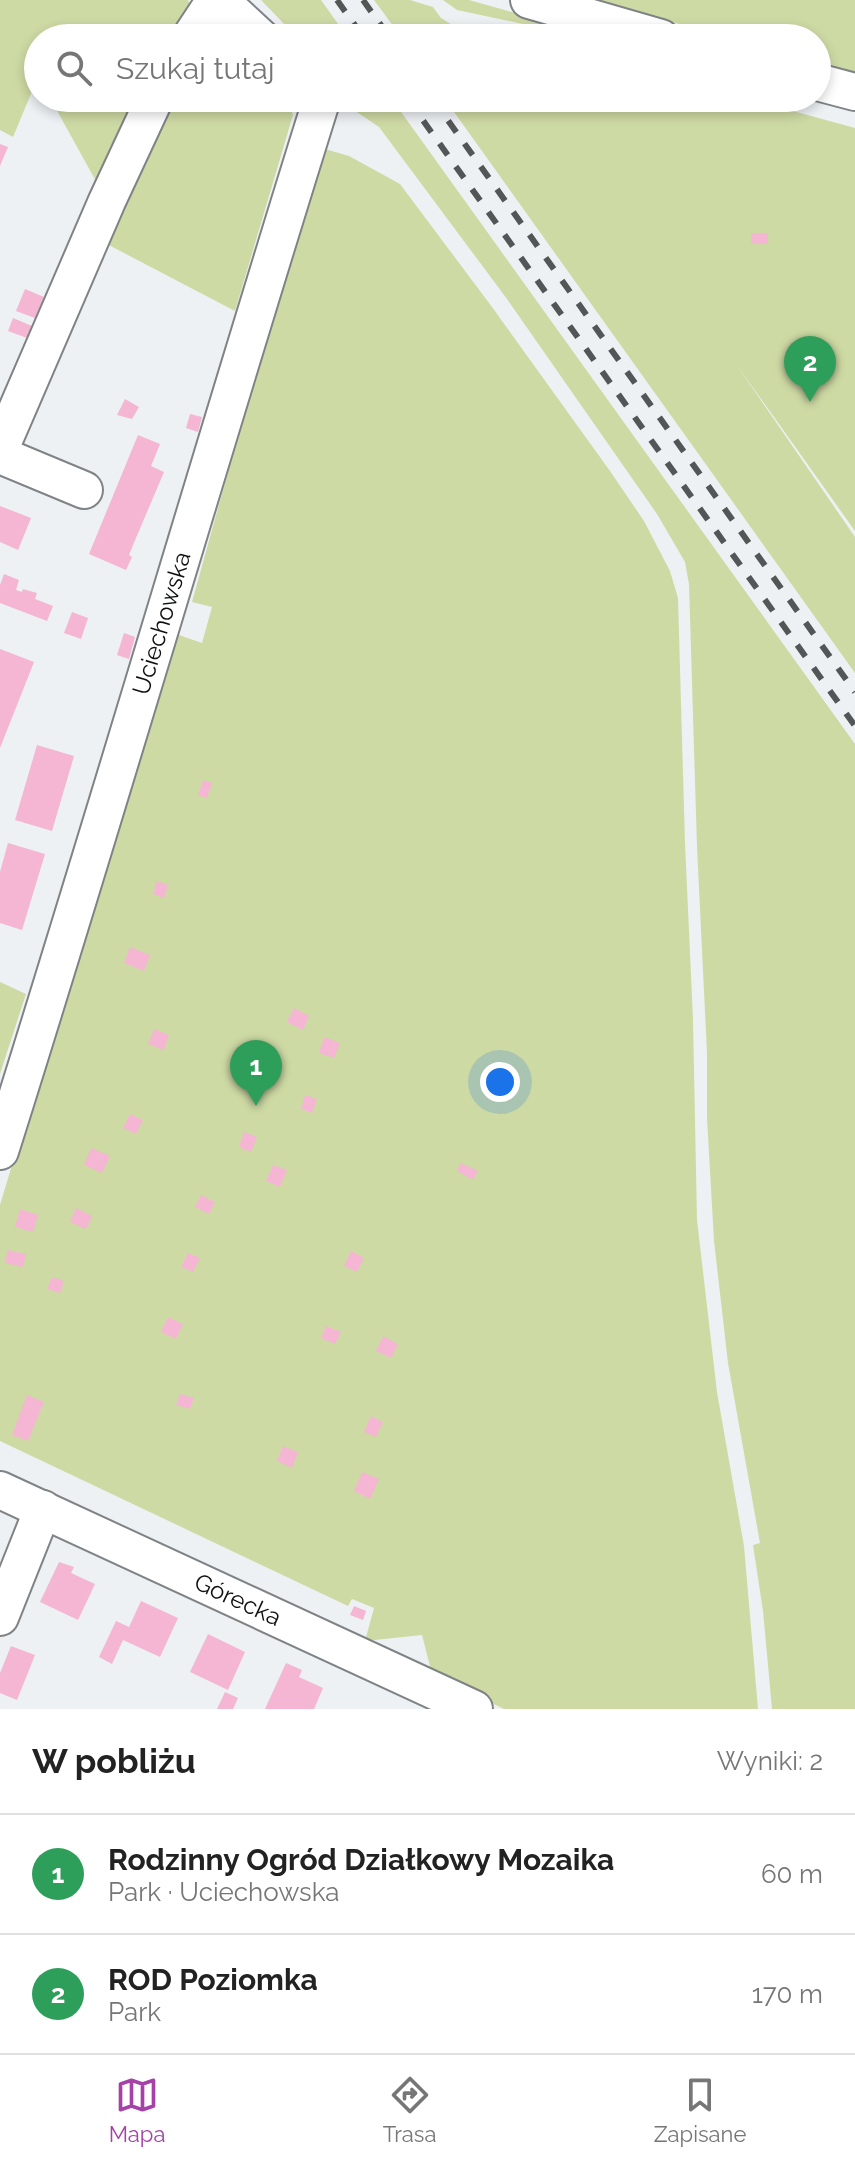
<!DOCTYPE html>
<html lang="pl">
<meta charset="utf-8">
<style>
body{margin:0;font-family:Raleway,sans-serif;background:#f2f2f2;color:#222}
.you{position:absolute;left:500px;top:1082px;width:28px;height:28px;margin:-20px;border:6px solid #fff;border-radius:50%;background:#1a73e8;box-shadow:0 0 0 12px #1a73e833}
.badge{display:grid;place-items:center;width:52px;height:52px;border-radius:50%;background:#a541a7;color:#fff;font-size:26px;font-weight:700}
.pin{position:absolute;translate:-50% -66px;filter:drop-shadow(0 2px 4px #0008)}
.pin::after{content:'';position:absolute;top:42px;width:28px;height:24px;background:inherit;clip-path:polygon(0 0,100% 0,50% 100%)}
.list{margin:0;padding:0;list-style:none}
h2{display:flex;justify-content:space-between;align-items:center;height:104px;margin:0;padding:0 32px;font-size:34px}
h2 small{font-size:26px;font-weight:400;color:#767676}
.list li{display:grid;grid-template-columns:52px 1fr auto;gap:24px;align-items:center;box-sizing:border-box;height:120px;padding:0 32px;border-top:2px solid #e0e0e0}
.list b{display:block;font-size:30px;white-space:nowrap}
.list p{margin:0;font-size:26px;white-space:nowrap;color:#767676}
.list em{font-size:26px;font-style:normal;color:#767676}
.icon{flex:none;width:44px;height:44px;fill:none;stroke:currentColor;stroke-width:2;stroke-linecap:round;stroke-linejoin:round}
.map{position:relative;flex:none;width:855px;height:1709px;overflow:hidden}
.search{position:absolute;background:#fff;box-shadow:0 4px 12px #0003;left:24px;right:24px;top:24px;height:88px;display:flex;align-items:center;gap:20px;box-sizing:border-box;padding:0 28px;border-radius:44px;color:#767676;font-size:30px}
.sheet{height:344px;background:#fff}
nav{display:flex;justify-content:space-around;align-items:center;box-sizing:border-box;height:112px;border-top:2px solid #e0e0e0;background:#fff;font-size:22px;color:#767676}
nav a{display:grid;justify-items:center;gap:4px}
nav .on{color:#a541a7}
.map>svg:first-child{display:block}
.green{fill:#cedaa4}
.building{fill:#f4b6d2}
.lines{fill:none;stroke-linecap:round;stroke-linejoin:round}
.minor-casing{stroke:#7f8386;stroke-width:40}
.minor{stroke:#fff;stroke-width:36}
.rail{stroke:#535657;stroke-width:6;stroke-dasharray:14 14;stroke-linecap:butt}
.labels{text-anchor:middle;stroke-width:7;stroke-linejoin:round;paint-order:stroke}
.street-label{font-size:24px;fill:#0e1011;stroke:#fff}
</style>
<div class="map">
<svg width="855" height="1709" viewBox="0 0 855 1709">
<rect width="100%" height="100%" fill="#edf1f4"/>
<!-- green -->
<g class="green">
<polygon points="0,0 188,0 193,12 177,38 38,38 38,77 13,137 0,130"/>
<polygon points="261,0 321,0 348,38 279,38 287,27"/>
<polygon points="374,0 410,0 433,7 441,18 457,28 498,38 402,38"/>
<polygon points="443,0 469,0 555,24 556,27 551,30 457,10"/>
<polygon points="596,0 855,0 855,73 817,62 817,38 728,38"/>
<polygon points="50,98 140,98 97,183"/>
<polygon points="168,98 287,98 293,115 235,311 101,241"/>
<polygon points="327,98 391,98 855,744 855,1709 772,1709 763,1611 753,1545 760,1543 728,1363 714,1241 707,1118 707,1053 697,847 689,584 685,562 657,514 507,299 379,127 348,106 334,108"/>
<polygon points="444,98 746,98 855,128 855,531 734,361 855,537 855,673"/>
<polygon points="325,149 349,156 400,184 492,307 610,471 644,521 670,571 678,598 685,843 693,1019 697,1220 717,1392 744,1546 758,1709 504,1709 432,1674 422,1635 365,1641 374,1608 352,1599 348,1606 0,1441 0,1205 173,633 202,643 212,607 192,602 315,158"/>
<polygon points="0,982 26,994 0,1074"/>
</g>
<!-- building -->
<g class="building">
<polygon points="0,144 8,147 0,166"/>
<rect x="751" y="233" width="17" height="11"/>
<polygon points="25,289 44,297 35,318 16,311"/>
<polygon points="13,318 32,326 27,338 8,331"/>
<polygon points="125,399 139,407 132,419 117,415"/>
<polygon points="190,414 202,417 198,432 186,428"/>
<polygon points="138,435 160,444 151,466 164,472 133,545 129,555 132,557 126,570 89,554"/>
<polygon points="0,506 31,518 18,550 0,542"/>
<polygon points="4,574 19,580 16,590 22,592 23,589 37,593 35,599 53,606 47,621 0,603 0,585"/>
<polygon points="72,612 88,618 81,639 64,633"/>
<polygon points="124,633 135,637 129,659 117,655"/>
<polygon points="0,649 34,662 0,748"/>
<polygon points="37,745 74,756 52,831 15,820"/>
<polygon points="203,780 212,783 207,798 198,795"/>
<polygon points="8,843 45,854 22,930 0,923 0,872"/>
<polygon points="157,881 168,885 164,898 153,894"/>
<polygon points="130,947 150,955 144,971 124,963"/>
<polygon points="294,1008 309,1016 303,1030 287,1022"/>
<polygon points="154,1029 169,1035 164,1050 148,1044"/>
<polygon points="324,1037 340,1043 334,1058 319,1053"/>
<polygon points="305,1095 317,1099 312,1113 301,1109"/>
<polygon points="130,1114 143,1120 136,1134 123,1128"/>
<polygon points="244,1132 257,1137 251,1152 239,1147"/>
<polygon points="91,1148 110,1156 102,1173 84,1165"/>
<polygon points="461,1163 478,1171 473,1180 457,1171"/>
<polygon points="273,1165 287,1170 280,1187 266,1181"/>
<polygon points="201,1195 215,1202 209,1214 195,1207"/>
<polygon points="76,1208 92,1216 86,1229 70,1222"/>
<polygon points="20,1209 38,1215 33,1232 15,1227"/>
<polygon points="8,1250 26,1254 23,1267 5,1263"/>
<polygon points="351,1251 364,1258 357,1272 344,1266"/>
<polygon points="188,1253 200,1258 193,1272 181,1267"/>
<polygon points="52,1277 64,1281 60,1293 47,1289"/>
<polygon points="168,1317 183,1324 176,1339 161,1332"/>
<polygon points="326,1326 341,1332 335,1344 321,1338"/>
<polygon points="383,1336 398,1344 391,1358 376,1351"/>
<polygon points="180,1394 194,1398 190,1409 176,1405"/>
<polygon points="27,1395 44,1402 28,1441 12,1435"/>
<polygon points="371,1416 383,1422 376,1437 364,1432"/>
<polygon points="283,1446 298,1452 292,1468 277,1461"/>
<polygon points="362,1472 379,1479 370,1499 354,1491"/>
<polygon points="59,1562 74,1567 71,1573 95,1584 78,1620 40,1602"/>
<polygon points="141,1601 178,1618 160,1657 123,1640 112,1664 99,1657 116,1621 129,1627"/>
<polygon points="354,1606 366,1611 363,1620 350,1615"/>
<polygon points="208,1634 245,1652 228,1690 190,1672"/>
<polygon points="11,1646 35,1655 17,1700 0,1693 0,1673"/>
<polygon points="286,1663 302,1670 299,1677 323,1688 314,1709 265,1709"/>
<polygon points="225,1692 238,1698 233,1709 217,1709"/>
</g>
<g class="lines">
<defs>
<g id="minor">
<polyline points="220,0 261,38"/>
<polyline points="529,0 661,38"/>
<polyline points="190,38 215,0"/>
<polyline points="817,82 855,92"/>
<polyline points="0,449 107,201 155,98"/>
<polyline points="0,455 84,490"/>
<path id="s1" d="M0 1151C110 803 211 453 320 105L314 98"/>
<path id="s2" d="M0 1490 474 1709"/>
<polyline points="0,1617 43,1509"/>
</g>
</defs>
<!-- minor casing -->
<use href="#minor" class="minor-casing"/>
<!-- minor -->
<use href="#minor" class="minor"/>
<!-- rail -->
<g class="rail">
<polyline points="337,0 364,38"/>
<polyline points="363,0 390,38"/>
<polyline points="407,98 855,726"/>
<polyline points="432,98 855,692"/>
</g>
</g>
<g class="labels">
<!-- street labels -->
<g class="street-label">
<text dy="8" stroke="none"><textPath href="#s1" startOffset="552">Uciechowska</textPath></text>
<text dy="8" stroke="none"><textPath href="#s2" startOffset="262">Górecka</textPath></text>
</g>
</g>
</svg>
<div class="you"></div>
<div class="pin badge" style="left:256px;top:1106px;background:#2e9e5b">1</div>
<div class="pin badge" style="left:810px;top:402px;background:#2e9e5b">2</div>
<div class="search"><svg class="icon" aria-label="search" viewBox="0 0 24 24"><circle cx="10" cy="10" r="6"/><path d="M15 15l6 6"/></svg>Szukaj tutaj</div>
</div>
<section class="sheet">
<h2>W pobliżu<small>Wyniki: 2</small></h2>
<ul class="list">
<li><span class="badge" style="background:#2e9e5b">1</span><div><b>Rodzinny Ogród Działkowy Mozaika</b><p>Park · Uciechowska</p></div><em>60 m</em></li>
<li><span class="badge" style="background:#2e9e5b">2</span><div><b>ROD Poziomka</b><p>Park</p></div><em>170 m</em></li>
</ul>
</section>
<nav>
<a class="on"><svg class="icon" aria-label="map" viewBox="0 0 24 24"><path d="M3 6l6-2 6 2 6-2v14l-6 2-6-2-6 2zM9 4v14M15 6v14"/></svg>Mapa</a>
<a><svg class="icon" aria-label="directions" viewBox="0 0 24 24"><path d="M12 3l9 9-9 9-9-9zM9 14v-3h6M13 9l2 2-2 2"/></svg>Trasa</a>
<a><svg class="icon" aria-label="saved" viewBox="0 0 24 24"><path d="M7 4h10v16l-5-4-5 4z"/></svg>Zapisane</a>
</nav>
